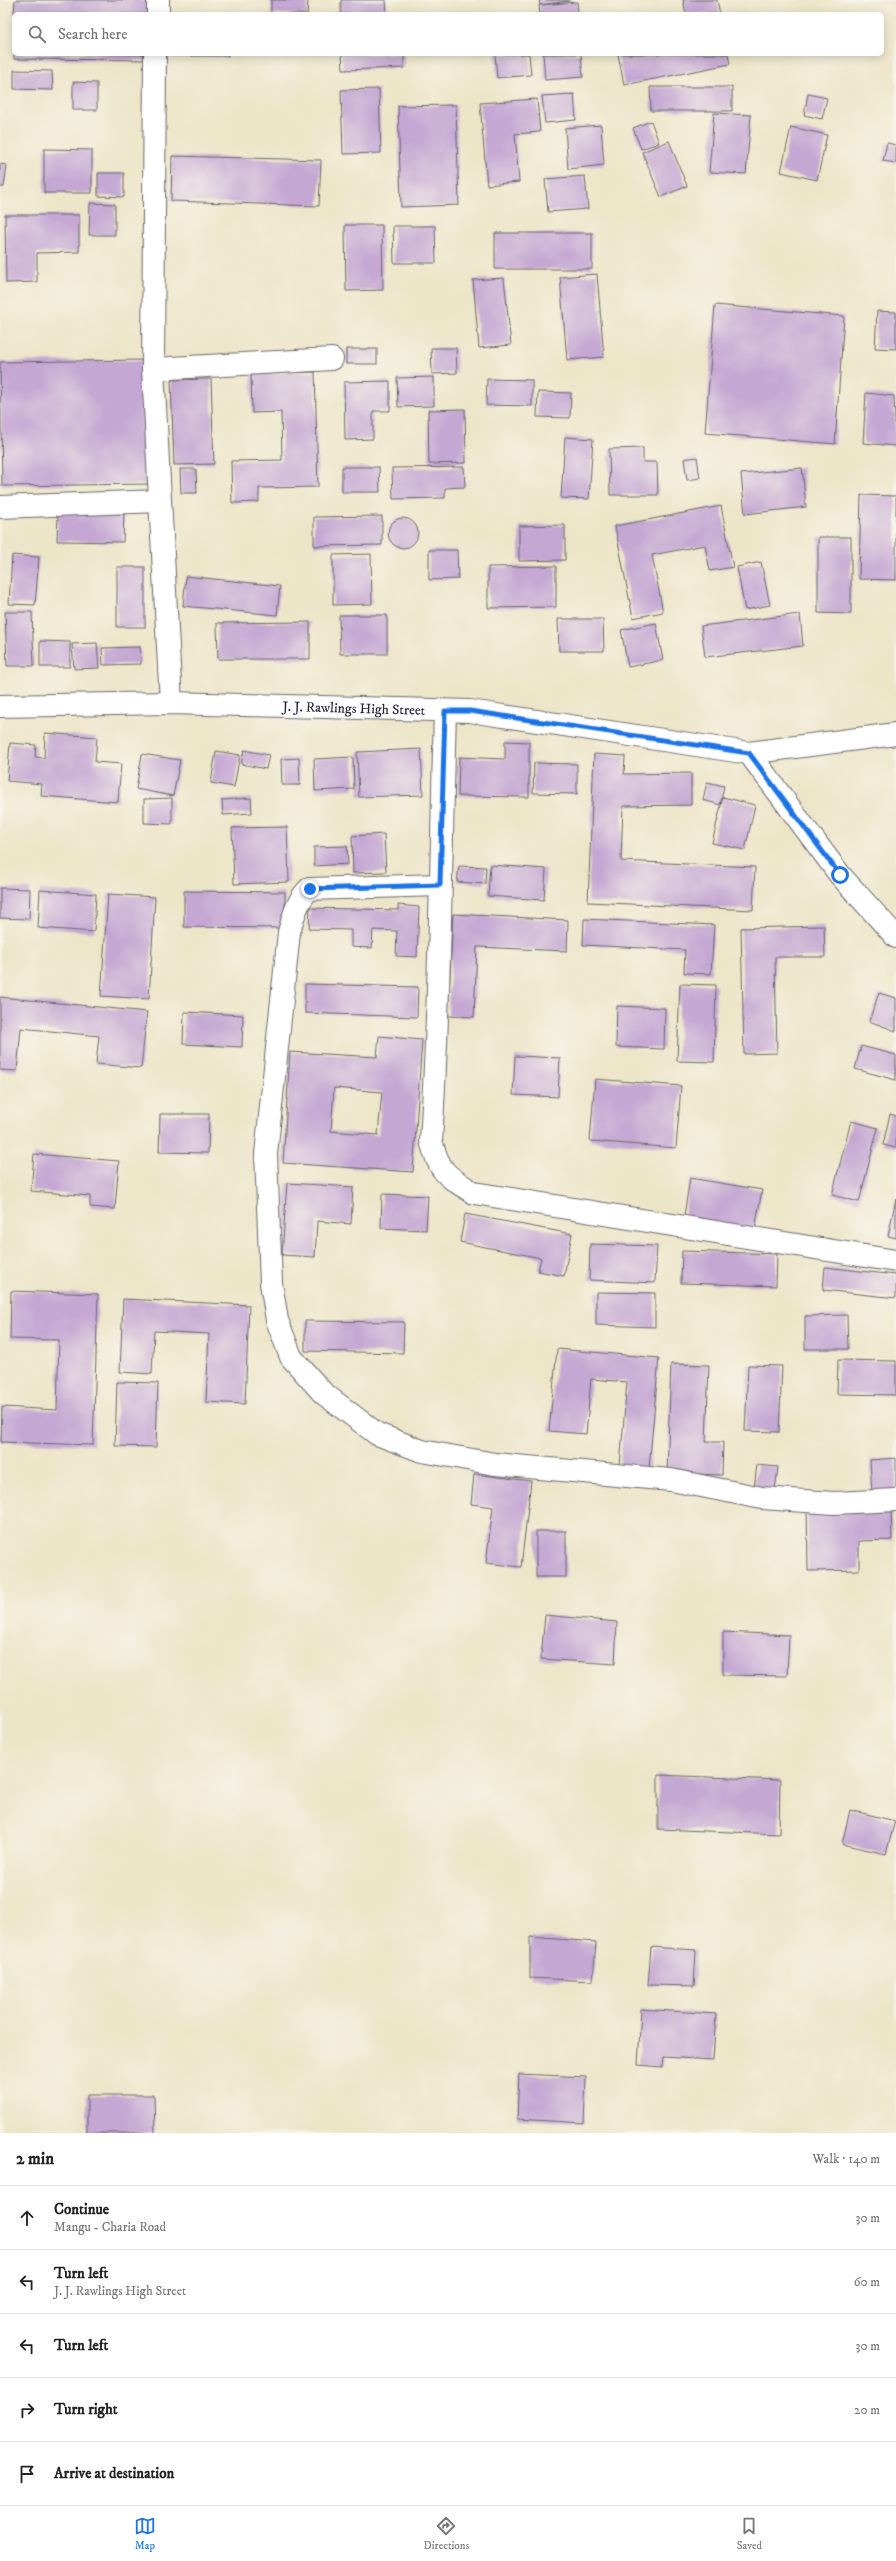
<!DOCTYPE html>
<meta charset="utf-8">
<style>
body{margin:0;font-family:"IM FELL DW Pica",serif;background:#f6f6f6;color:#222}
.stop{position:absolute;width:12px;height:12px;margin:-9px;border:3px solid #1a73e8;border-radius:50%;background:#fff}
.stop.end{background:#1a73e8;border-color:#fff;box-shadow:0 1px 4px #0008}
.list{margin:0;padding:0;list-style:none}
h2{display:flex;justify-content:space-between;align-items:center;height:52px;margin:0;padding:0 16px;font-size:17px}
h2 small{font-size:13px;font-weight:400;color:#767676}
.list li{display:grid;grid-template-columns:26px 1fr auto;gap:12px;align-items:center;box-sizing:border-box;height:64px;padding:0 16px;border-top:1px solid #e0e0e0}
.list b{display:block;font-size:15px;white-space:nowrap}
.list p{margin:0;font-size:13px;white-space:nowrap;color:#767676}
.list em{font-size:13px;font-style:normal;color:#767676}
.icon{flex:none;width:22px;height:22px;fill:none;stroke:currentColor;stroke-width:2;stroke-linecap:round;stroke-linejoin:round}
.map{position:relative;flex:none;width:896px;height:2133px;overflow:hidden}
.search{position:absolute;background:#fff;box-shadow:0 2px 10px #0003;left:12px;right:12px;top:12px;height:44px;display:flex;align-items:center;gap:10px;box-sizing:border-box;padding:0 14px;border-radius:6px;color:#767676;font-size:15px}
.sheet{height:372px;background:#fff}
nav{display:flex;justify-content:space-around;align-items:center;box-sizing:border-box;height:56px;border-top:1px solid #e0e0e0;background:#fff;font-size:11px;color:#767676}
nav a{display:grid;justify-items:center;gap:2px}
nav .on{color:#1a73e8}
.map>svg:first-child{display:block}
.building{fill:#c4a7d3;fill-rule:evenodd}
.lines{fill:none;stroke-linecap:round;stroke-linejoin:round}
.minor-casing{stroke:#69666c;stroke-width:24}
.tertiary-casing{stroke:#69666c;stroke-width:24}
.primary-casing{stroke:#69666c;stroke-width:24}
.minor{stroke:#fff;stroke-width:22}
.tertiary{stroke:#fff;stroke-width:22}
.primary{stroke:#fff;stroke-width:22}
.route{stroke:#1a73e8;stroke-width:5}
.labels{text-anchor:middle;stroke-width:4;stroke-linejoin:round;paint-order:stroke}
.street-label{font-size:14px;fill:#22223b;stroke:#f7f3e8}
</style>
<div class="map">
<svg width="896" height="2133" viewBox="0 0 896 2133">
<rect width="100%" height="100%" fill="#f7f3e8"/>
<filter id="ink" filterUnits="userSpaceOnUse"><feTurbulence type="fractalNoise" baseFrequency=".025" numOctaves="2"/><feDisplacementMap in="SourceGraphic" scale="8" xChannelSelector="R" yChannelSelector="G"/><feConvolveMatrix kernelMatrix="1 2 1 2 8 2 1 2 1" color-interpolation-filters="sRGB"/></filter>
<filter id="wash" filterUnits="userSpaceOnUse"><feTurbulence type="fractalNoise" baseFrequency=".012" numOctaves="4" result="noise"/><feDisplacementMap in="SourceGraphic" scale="16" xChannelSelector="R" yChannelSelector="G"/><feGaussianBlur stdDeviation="0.9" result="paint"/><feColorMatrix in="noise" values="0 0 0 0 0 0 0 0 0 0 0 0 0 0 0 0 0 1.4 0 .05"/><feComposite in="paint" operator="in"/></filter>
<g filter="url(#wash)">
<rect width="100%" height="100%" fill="#ede5c8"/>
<g id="blocks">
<!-- building -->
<g class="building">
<polygon points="15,0 150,0 150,14 14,14"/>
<polygon points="271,0 308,0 307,14 271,14"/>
<polygon points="341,0 386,0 387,14 341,14"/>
<polygon points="539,0 569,0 569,1 540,5"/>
<polygon points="683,0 717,0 720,14 686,14"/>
<polygon points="577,2 578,14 540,14 539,5"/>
<polygon points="14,54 150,54 150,60 14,59"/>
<rect x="173" y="54" width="55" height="2"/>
<polygon points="342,54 404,54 404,68 343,70"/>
<polygon points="495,54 529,54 531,75 497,78"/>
<polygon points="543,54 581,54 583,77 545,80"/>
<polygon points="618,54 728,54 730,64 624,85"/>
<polygon points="14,70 52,71 53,90 14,89"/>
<polygon points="73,82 97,83 97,110 73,110"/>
<polygon points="650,87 732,87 732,111 651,111"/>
<polygon points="379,89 381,153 343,154 341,90"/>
<polygon points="574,94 576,120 545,123 542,96"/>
<polygon points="808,94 827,98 822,119 804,115"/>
<polygon points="537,99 540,132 515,134 519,182 487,185 480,103"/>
<polygon points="456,105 459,205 401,207 398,106"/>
<polygon points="714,113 751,115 746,174 709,172"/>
<polygon points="651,121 659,143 641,149 633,128"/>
<polygon points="601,125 604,165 568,169 565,128"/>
<polygon points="791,127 827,135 817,180 781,172"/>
<polygon points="669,141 687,186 661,197 642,152"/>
<polygon points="887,143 896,145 896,163 883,161"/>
<polygon points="44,149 92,150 92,193 44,193"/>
<polygon points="172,156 321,160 319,206 171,201"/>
<polygon points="0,164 7,165 4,187 0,187"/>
<polygon points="98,173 124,173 124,197 98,196"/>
<polygon points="585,176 588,209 548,212 545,179"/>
<polygon points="90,203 115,204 115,235 89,235"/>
<polygon points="5,215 79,215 79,252 37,253 37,282 6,283"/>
<polygon points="345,225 382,225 383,290 346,291"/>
<polygon points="393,226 435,226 436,263 394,263"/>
<rect x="495" y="233" width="97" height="36"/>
<polygon points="597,274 604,357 567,360 560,277"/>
<polygon points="504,278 511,345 479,348 473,280"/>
<polygon points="715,305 844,316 835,444 705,433"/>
<polygon points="877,311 896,312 896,349 875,348"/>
<polygon points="431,348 456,348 457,373 432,374"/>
<rect x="346" y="349" width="31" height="15"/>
<polygon points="145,360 148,484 2,486 0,362"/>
<polygon points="315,372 318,487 259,488 259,502 232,503 231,461 282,460 281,412 252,413 251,373"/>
<polygon points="434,377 434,406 398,407 397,378"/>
<polygon points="211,379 214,464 174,465 171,380"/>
<polygon points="487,379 532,380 532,406 486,405"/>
<polygon points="390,381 390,411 373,411 373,439 345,440 344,382"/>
<polygon points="538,392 571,393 570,418 537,417"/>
<polygon points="866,393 894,396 896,446 863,443"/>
<polygon points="465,409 466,463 429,464 428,410"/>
<polygon points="565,437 593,439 589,499 561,498"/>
<polygon points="643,448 643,462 657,462 658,495 610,495 609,449"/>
<polygon points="697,457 700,478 687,480 684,459"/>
<polygon points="342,467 379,467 380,492 342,492"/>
<polygon points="464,467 465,487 445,488 445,498 393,499 392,468"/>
<polygon points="802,468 806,507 745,514 741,474"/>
<polygon points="180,469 196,469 197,493 181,493"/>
<polygon points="861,495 896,496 896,580 859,579"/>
<polygon points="721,506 733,567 710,571 705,545 652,555 663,612 633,618 615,526"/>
<polygon points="58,513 124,514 123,542 57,541"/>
<polygon points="382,516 382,545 314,546 314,517"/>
<circle cx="403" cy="533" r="15"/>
<polygon points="565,525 565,560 519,561 519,526"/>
<polygon points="818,537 851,537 851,614 818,613"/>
<polygon points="429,550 457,550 458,579 429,580"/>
<polygon points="371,554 372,604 333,605 333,555"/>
<polygon points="12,555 39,557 35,605 9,604"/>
<polygon points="761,562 770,605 745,610 737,567"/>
<polygon points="556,566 556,607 488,608 488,567"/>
<rect x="117" y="567" width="28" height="60"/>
<polygon points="186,576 280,586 277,615 183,606"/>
<polygon points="5,612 32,612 34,666 7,666"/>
<polygon points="800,614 803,646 705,657 701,626"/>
<polygon points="339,615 387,615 387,654 340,654"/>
<polygon points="558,619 603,619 604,651 559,651"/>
<polygon points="310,622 310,659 218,659 217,623"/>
<polygon points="656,623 663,660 628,667 621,630"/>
<polygon points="40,641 70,642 70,667 40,667"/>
<polygon points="97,643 99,668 74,669 72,644"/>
<polygon points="140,647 141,664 103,665 102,648"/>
<polygon points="45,733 97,737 95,762 121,764 118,802 41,796 42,784 7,781 10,743 36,745 35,757 44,758"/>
<polygon points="505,741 529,742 529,797 458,796 459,757 505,759"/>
<polygon points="421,749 423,795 359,797 357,752"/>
<polygon points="244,750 269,755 266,769 241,764"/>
<polygon points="216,751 240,755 234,787 211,783"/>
<polygon points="142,754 180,760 173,796 136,789"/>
<polygon points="594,754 625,756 624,774 691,773 691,805 623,806 621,861 755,867 753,910 588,902"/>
<polygon points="353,757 354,789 315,791 314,759"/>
<polygon points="299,758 300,785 282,785 281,759"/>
<polygon points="534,763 577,764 577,794 533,793"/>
<polygon points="707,782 724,786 720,805 703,800"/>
<polygon points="723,797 755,805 745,850 712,843"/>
<polygon points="172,798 172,824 144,823 144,799"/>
<polygon points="251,798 252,813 223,815 222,800"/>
<polygon points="287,827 289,882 234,884 232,828"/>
<polygon points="384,834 386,872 353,873 352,836"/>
<polygon points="347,846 348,864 314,866 314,847"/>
<polygon points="490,865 546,869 544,900 488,896"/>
<polygon points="459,866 486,867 485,884 457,882"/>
<polygon points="0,888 30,889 29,919 0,918"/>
<polygon points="40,890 96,894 94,932 38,928"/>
<polygon points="184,891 285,892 285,928 184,927"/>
<polygon points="108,894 155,897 149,999 101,996"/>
<polygon points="398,905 419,907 417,957 396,956 397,931 373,930 372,948 351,947 351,930 309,929 310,908 398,910"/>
<polygon points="453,914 568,920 567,951 477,947 474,1017 448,1016"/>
<polygon points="584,919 714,925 711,974 684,973 685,950 583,945"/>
<polygon points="824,926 825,957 775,957 777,1053 744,1054 741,928"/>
<polygon points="305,984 418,987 417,1017 305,1013"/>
<polygon points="680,984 716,985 714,1062 677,1061"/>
<polygon points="879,993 896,998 896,1031 869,1021"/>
<polygon points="0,997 147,1012 141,1068 96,1064 99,1036 21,1028 17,1071 0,1070"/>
<polygon points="617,1006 665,1008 664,1049 616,1047"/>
<polygon points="184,1012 243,1015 242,1047 183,1044"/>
<path d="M379 1036 422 1040 413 1172 283 1163 290 1052 377 1057ZM334 1088 382 1092 378 1135 331 1131Z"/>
<polygon points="861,1046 896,1055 896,1080 855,1069"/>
<polygon points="515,1056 560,1058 558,1097 513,1095"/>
<polygon points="595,1079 681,1086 676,1148 590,1141"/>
<polygon points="160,1114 209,1114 208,1153 159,1152"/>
<polygon points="890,1114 896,1116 896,1148 883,1145"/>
<polygon points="851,1121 878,1128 859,1202 832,1195"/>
<polygon points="34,1154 119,1161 115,1209 90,1207 90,1196 31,1191"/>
<polygon points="690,1178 762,1190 754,1234 683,1222"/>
<polygon points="287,1183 353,1187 351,1224 317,1221 315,1257 282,1255"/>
<polygon points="382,1194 428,1196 426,1230 381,1228"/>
<polygon points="896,1199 896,1238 888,1236"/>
<polygon points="465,1214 572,1234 564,1276 538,1271 541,1258 460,1242"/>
<polygon points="590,1244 657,1246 655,1283 589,1280"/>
<polygon points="682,1251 777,1254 776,1286 681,1283"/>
<polygon points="825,1267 896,1275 896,1298 823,1290"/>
<polygon points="11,1291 98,1294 93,1445 1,1442 2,1407 57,1410 59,1340 10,1339"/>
<polygon points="596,1292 655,1293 655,1327 596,1325"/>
<polygon points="123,1299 249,1305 245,1404 206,1402 209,1334 154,1331 152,1374 120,1372"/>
<polygon points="847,1315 848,1349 805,1349 805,1316"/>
<polygon points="305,1321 404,1322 403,1353 305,1351"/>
<polygon points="557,1349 659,1358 649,1468 620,1465 627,1382 591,1379 586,1434 549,1431"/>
<polygon points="838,1360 896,1361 896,1395 837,1394"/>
<polygon points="671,1364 709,1365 706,1442 723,1442 722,1475 667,1473"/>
<polygon points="748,1365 782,1366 779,1432 745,1431"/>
<polygon points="117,1382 158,1383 156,1447 115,1446"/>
<polygon points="896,1458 896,1491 872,1493 870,1460"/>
<polygon points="757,1465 778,1467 775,1491 754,1488"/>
<polygon points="474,1474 531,1481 521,1567 486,1563 493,1507 471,1504"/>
<polygon points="807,1507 891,1507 892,1540 859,1541 859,1570 808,1571"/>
<rect x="536" y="1531" width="30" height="46"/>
<polygon points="545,1615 617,1622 615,1664 541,1659"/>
<polygon points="723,1632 789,1635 787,1676 723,1675"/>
<polygon points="658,1775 780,1780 779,1834 658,1829"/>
<polygon points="850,1810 895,1821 886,1854 842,1844"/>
<polygon points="530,1937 596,1942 593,1981 530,1978"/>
<polygon points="651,1947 696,1950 694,1986 648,1985"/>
<polygon points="641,2009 716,2014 713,2060 663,2057 662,2067 638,2065"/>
<polygon points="519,2074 586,2077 584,2123 517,2119"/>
<polygon points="87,2095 154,2095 155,2133 87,2133"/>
</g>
</g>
</g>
<g filter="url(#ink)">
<use href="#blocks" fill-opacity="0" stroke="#69666c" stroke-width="1"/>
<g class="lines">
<defs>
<g id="minor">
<polyline points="158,14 158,0"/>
<polyline points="155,54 153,369 171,703"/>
<polyline points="153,369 332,359"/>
<polyline points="0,507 160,501"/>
<path d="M445 711C441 854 440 997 431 1141 440 1174 447 1176 474 1193L896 1261"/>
<path d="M440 885 309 889C297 901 294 915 289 932L266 1154 271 1283 277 1320 291 1357 323 1393 377 1434 422 1451 495 1464 671 1480 762 1498 834 1503 896 1500"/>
</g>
<polyline id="tertiary" points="749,753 840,875 896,937"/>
<g id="primary">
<path id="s1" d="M0 706 171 703 470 711 749 753 896 734"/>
</g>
</defs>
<!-- minor casing -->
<use href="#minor" class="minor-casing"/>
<!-- tertiary casing -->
<use href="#tertiary" class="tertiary-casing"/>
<!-- primary casing -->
<use href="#primary" class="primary-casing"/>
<!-- minor -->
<use href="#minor" class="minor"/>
<!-- tertiary -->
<use href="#tertiary" class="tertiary"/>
<!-- primary -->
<use href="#primary" class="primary"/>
</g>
</g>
<g class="lines" filter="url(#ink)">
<!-- route -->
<polyline class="route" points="310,889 440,885 445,711 470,711 749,753 840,875"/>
</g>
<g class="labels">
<!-- street labels -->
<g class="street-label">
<text dy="5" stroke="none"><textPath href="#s1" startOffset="354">J. J. Rawlings High Street</textPath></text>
</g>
</g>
</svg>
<div class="stop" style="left:840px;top:875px"></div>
<div class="stop end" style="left:310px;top:889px"></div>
<div class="search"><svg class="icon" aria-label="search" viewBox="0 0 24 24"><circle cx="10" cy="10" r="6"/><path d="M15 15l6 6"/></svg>Search here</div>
</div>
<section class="sheet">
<h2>2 min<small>Walk · 140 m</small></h2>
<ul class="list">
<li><svg class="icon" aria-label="ahead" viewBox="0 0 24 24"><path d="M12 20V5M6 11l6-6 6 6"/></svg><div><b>Continue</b><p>Mangu - Charia Road</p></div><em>30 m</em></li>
<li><svg class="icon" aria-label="left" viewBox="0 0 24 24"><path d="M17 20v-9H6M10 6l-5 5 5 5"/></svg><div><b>Turn left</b><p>J. J. Rawlings High Street</p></div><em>60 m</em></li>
<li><svg class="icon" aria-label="left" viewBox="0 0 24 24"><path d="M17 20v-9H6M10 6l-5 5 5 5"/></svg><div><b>Turn left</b></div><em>30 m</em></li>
<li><svg class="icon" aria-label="right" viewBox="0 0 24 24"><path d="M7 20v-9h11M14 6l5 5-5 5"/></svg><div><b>Turn right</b></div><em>20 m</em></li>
<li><svg class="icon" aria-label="arrive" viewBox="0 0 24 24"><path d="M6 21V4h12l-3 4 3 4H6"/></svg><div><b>Arrive at destination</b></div></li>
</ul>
</section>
<nav>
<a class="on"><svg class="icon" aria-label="map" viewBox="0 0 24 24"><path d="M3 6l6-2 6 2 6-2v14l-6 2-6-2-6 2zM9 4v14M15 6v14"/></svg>Map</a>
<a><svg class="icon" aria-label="directions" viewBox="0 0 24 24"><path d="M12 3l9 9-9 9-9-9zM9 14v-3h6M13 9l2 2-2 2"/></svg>Directions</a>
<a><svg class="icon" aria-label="saved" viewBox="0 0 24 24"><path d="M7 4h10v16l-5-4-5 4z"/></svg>Saved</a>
</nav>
